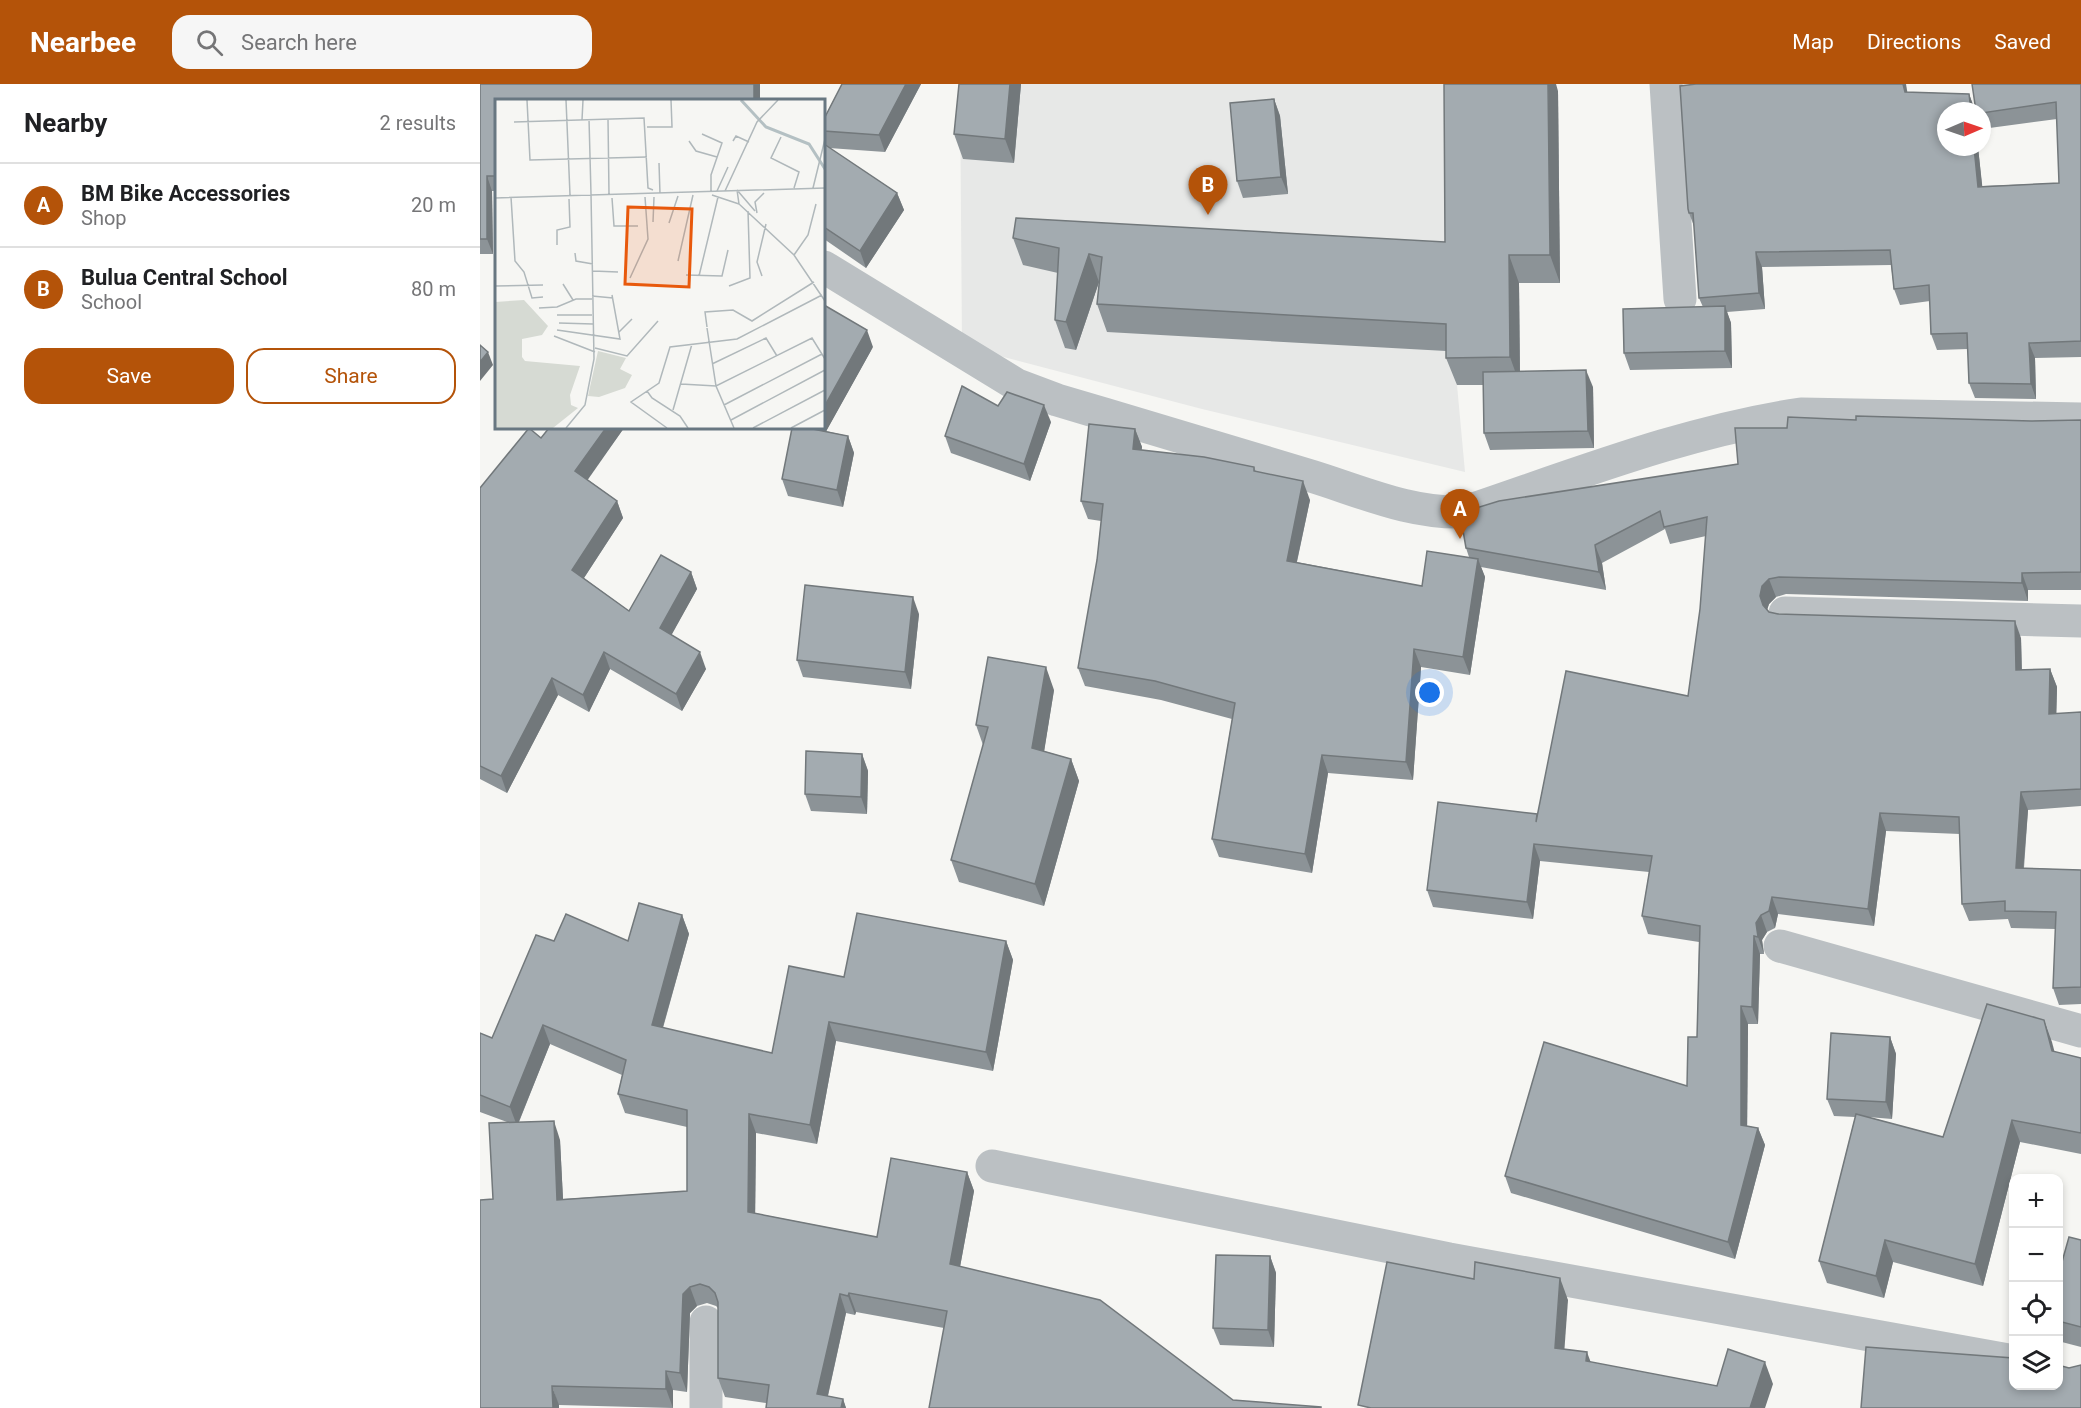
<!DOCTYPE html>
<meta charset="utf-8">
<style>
body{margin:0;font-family:Roboto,sans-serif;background:#f6f6f6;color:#202124}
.controls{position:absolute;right:18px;bottom:18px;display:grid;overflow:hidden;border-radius:12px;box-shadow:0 3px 9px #0003}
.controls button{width:54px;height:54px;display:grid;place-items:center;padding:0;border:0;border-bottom:2px solid #e0e0e0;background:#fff;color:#202124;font:30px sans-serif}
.compass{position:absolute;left:1457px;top:18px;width:54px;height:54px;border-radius:50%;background:#fff;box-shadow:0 3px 9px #0003;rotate:88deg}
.you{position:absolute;left:950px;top:609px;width:21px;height:21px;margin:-15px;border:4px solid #fff;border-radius:50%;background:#1a73e8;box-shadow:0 0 0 9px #1a73e833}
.badge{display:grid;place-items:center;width:39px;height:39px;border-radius:50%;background:#b45309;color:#fff;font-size:20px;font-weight:700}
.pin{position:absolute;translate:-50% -50px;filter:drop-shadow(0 2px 3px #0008)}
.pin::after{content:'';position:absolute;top:32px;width:21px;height:18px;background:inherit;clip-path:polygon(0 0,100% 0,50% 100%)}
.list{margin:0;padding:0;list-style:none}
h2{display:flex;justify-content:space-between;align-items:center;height:78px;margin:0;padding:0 24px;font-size:26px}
h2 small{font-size:20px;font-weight:400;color:#757577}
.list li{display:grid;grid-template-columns:39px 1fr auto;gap:18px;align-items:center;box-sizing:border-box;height:84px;padding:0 24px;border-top:2px solid #e0e0e0}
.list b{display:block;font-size:22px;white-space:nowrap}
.list p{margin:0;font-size:20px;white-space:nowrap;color:#757577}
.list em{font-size:20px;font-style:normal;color:#757577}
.actions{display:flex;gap:12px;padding:18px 24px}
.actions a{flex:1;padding:14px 0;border:2px solid #b45309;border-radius:18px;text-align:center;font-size:21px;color:#b45309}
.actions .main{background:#b45309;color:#fff}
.icon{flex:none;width:33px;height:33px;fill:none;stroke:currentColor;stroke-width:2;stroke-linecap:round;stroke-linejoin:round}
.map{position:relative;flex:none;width:1601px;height:1324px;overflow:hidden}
header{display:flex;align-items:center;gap:36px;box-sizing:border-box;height:84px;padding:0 30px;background:#b45309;color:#fff}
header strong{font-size:28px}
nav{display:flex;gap:33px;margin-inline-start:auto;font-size:21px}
.search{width:420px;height:54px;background:#f6f6f6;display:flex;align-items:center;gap:15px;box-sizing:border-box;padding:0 21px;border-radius:18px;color:#757577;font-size:22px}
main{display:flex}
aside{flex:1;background:#fff}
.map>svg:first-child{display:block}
.built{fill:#e7e8e7}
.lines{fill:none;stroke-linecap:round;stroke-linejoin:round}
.minor{stroke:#bbc0c3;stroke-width:33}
.wall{fill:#8c9397;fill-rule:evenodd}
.shaded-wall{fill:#72787b}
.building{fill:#a3abb0;stroke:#72787b;stroke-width:1.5}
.inset-river{fill:none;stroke:#b4c0c3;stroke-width:3}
.inset-road{fill:none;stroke:#b0b8bb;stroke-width:1.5}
.view{fill:#e8590c;fill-opacity:0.15;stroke:#e8590c;stroke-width:3}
.inset-edge{fill:none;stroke:#687781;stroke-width:3}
</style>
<header>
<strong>Nearbee</strong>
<div class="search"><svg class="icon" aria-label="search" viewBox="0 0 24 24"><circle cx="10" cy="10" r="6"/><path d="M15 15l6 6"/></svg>Search here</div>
<nav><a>Map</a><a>Directions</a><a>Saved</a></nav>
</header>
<main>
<aside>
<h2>Nearby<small>2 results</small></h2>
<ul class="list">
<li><span class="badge">A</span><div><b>BM Bike Accessories</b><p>Shop</p></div><em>20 m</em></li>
<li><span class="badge">B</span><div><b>Bulua Central School</b><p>School</p></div><em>80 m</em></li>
</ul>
<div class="actions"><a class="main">Save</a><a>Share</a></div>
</aside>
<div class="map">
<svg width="1601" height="1324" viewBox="0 0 1601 1324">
<rect width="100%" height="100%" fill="#f6f6f3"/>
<!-- built -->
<polygon class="built" points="480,0 974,0 977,301 985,388 722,325 482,262"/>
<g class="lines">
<!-- minor -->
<g class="minor">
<polyline points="1186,0 1200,215"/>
<path d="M344 183 537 301 577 316C662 341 747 367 831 392 883 408 930 430 985 428 1095 391 1206 347 1321 330L1601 335"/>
<polyline points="1305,529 1601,537"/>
<polyline points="1300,862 1601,947"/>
<polyline points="512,1082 969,1175 1534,1277"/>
<polyline points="226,1238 226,1324"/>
</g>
</g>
<!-- wall -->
<g class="wall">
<polygon points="0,0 280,0 280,16 16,16 16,107 12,107 13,170 0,170"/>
<polygon points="362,0 441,0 405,68 349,64 417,109 424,126 386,184 344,155 344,35"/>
<polygon points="541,0 534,79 483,75 474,50"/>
<polygon points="1601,0 1601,273 1555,274 1556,315 1495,314 1489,299 1488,265 1457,266 1451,250 1450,217 1420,221 1414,205 1411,181 1282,183 1285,225 1247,228 1251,239 1252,284 1150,286 1144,269 1223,223 1219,214 1215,145 1209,129 1428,8 1489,10 1495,27 1466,27 1466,63 1498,63 1502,102 1579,99 1577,35 1502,45 1502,27"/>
<polygon points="1078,7 1080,199 1039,199 1040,287 1113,303 1114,364 1010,366 1004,349 1003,301 977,301 966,274 966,267 627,248 617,220 619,198 596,266 585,264 575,236 578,189 543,181 533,154 965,158"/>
<polygon points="794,15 800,32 808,110 763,114 757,97"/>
<polygon points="393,263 346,347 368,352 374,369 363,423 308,412 302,395"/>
<polygon points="1376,336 1551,337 1601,336 1601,506 1548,506 1548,517 1306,510 1296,513 1289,520 1287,526 1289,528 1298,530 1541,554 1542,586 1570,585 1577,603 1576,630 1601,628 1601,722 1548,726 1544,784 1601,786 1601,920 1579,921 1573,904 1576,845 1531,844 1528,835 1489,837 1482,820 1480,750 1406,747 1394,842 1298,830 1295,844 1287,848 1282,856 1284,870 1280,870 1278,940 1268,940 1267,1042 1278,1044 1285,1061 1255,1175 1031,1109 1025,1092 1207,1002 1217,953 1219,858 1168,850 1162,832 1169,788 1060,777 1053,835 953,823 947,806 1057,730 1208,612 1220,525 1226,452 1190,460 1185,445 1122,479 1126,506 1001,483 1005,493 990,591 941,583 933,696 848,689 832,789 739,773 732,755 752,635 681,616 605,602 598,584 617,476 621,437 608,435 601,417 655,345 662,363 661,366 774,383 776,388 830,416 817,478 942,502 989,473 986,464 1258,380 1307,344"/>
<polygon points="571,338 550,397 471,369 465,352"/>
<polygon points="69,344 144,344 107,395 137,417 143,434 104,494 149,527 211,488 217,505 191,551 226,585 202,627 130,585 109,628 78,611 27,709 0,695 0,404 61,354"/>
<polygon points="439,530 431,605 323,593 317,576"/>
<polygon points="574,606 564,667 591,675 599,697 564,822 479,798 471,776 503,661 496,641"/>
<polygon points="382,670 388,687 387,730 331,727 325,710"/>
<path d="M202 831 209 850 183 944 292 969 364 893 526 857 533 876 513 987 356 957 337 1060 276 1049 275 1129 397 1153 487 1088 494 1107 480 1183 449 1324 464 1244 376 1228 375 1231 366 1229 348 1312 363 1315 366 1324H286V1319L245 1313 238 1294V1224L236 1222 227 1219 217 1222 210 1229 207 1308 193 1306V1324L79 1321V1324L13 1115 27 1038 0 1028V949L12 954 74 857H148ZM70 960 142 991 138 1010 145 1029 207 1043V1107L83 1115 80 1056 39 1038Z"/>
<polygon points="1564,936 1574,968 1601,974 1601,1070 1540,1058 1503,1202 1413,1178 1404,1214 1347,1199 1339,1177 1375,1033 1354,1032 1347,1015 1410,953 1416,970 1412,1035 1388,1033 1463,1053"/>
<polygon points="1601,1156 1601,1263 1578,1257 1578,1192"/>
<polygon points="790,1172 796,1189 794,1263 740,1261 733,1244"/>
</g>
<!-- shaded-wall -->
<g class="shaded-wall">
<rect x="274" y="0" width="6" height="16"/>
<polygon points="426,0 441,0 405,68 399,51"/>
<polygon points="530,0 541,0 534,79 525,55"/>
<polygon points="1068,0 1076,0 1078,7 1080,199 1070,171"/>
<polygon points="1423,0 1426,0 1430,24 1425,8"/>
<polygon points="1489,10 1495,26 1495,27 1491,27"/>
<polygon points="794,15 800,32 808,110 801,93"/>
<polygon points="1494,63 1498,63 1504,118 1498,103"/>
<polygon points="7,92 12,107 13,170 7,155"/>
<polygon points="417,109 424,126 386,184 380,167"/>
<polygon points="1276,168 1282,183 1285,225 1279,209"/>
<polygon points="609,170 619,198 596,266 586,238"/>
<polygon points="1029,171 1039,199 1040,301 1030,273"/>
<polygon points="1245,222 1251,239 1252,284 1245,267"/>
<polygon points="387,246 393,263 338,362 332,345 332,344 344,344 344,323"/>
<polygon points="1549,259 1555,274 1556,315 1551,300"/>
<polygon points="8,268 13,281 0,297 0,278"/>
<polygon points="1106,286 1113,303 1114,364 1108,347"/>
<polygon points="564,321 571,338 550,397 544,380"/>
<polygon points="126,344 144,344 102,404 95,387"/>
<polygon points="655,345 662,363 660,383 653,365"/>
<polygon points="368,352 374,369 363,423 357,406"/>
<polygon points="823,397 830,416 813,495 807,477"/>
<polygon points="137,417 143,434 98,503 92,486"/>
<polygon points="1115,461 1122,479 1126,506 1119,488"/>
<polygon points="998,475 1005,493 990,591 983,573"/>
<polygon points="211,488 217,505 186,561 180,544"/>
<polygon points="1542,489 1548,506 1548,517 1542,499"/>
<polygon points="1289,495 1296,513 1289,520 1286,529 1283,521 1280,512 1282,502"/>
<polygon points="433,513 439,530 431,605 425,588"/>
<polygon points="1535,537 1541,554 1542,603 1536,586"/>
<polygon points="934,565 941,583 933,696 926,678"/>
<polygon points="124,568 130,585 109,628 103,611"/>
<polygon points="220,568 226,585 202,627 196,610"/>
<polygon points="566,583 574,606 561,687 552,664"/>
<polygon points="1570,585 1577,603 1576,648 1569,630"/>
<polygon points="72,594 78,611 27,709 21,692"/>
<polygon points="382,670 388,687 387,730 381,713"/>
<polygon points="842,671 848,689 832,789 825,770"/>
<polygon points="591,675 599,697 564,822 555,800"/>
<polygon points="1541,708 1548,726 1542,801 1536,784"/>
<polygon points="1400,729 1406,747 1394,842 1388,825"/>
<polygon points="1054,760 1060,777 1053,835 1047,818"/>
<polygon points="1292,813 1298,830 1295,844 1289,827"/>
<polygon points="202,831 209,850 178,960 172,941"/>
<polygon points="1281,831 1287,848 1282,856 1284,870 1278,853 1276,839"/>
<polygon points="1274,852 1280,870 1278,940 1272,923"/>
<polygon points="526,857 533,876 513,987 506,968"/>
<polygon points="1261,922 1268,940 1267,1059 1261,1041"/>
<polygon points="1564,936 1572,958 1580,989 1572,967"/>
<polygon points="349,938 356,957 337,1060 330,1041"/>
<polygon points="63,941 70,960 37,1042 30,1023"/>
<polygon points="1410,953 1416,970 1412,1035 1406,1018"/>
<polygon points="269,1030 276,1049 275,1147 268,1128"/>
<polygon points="1532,1036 1540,1058 1503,1202 1495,1180"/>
<polygon points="74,1037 80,1056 84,1135 77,1116"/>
<polygon points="1278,1044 1285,1061 1255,1175 1248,1158"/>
<polygon points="487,1088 494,1107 477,1199 470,1180"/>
<polygon points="1405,1156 1413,1178 1404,1214 1396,1192"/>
<polygon points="790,1172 796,1189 794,1263 788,1246"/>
<polygon points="1080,1194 1088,1216 1083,1285 1075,1264"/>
<polygon points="210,1203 217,1222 210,1229 207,1308 200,1289 203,1210"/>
<polygon points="369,1209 376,1228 375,1231 368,1212"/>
<polygon points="360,1210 366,1229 345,1324 337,1310"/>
<polygon points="1107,1268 1115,1290 1106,1277"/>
<polygon points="1285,1278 1293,1300 1285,1324 1270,1324"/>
<polygon points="186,1287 193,1306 193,1324 186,1305"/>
<polygon points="72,1302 79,1321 79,1324 73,1324"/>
<polygon points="363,1315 366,1324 361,1324"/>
</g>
<!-- building -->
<g class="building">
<polygon points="0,0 274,0 274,16 16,16 16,92 7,92 7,155 0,155"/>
<polygon points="362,0 426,0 399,51 344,47 344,35"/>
<polygon points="479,0 530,0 525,55 474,50"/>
<polygon points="964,0 1068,0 1070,171 1029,171 1030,273 966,274 966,240 617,220 622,173 609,170 586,238 575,236 579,164 533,154 536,134 965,158"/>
<polygon points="1216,0 1423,0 1425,8 1489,10 1491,27 1466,27 1466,63 1494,63 1498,103 1579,99 1576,18 1502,29 1502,27 1496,27 1492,0 1601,0 1601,257 1549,259 1551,300 1489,299 1487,249 1451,250 1449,201 1414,205 1410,166 1276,168 1279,209 1219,214 1213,129 1209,129 1208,125 1200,2"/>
<polygon points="794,15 801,93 757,97 750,19"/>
<polygon points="344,60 417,109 380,167 344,143"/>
<polygon points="344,221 387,246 344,323"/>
<polygon points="1245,222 1245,267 1144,269 1143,225"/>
<polygon points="0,261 8,268 0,278"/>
<polygon points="1106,286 1108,347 1004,349 1003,288"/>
<polygon points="482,302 518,322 527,308 564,321 544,380 465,352"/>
<polygon points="1376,332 1551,337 1601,336 1601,488 1542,489 1542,499 1299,493 1289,495 1282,502 1280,512 1283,521 1289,528 1298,530 1535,537 1536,586 1570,585 1569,630 1601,628 1601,705 1541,708 1536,784 1601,786 1601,903 1573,904 1576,828 1525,827 1525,817 1482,820 1479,733 1400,729 1388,825 1292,813 1289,827 1281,831 1276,839 1278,853 1274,852 1272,923 1261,922 1261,1041 1278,1044 1248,1158 1025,1092 1064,958 1207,1002 1208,953 1217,953 1220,842 1162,832 1172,772 1054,760 1047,818 947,806 958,718 1057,730 1056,738 1086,587 1208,612 1220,525 1227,433 1184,443 1180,427 1115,461 1119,488 986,464 980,429 1019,417 1258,380 1255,344 1307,344 1308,333 1376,336"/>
<polygon points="609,340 655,345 653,365 724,373 774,383 774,387 823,397 807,477 942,502 947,467 998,475 983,573 934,565 926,678 842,671 825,770 732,755 755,619 675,597 598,584 617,476 623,420 601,417"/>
<polygon points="49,344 61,354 69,344 126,344 95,387 137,417 92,486 149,527 181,471 211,488 180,544 220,568 196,610 124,568 103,611 72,594 21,692 0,682 0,404"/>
<polygon points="312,344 332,344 332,345 368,352 357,406 302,395"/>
<polygon points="325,501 433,513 425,588 317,576"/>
<polygon points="508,573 566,583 552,664 591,675 555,800 471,776 508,643 496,641"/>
<polygon points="326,667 382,670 381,713 325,710"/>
<polygon points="159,819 202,831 172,941 292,969 309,882 364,893 377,829 526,857 506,968 349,938 330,1041 269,1030 268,1128 397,1153 411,1074 487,1088 470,1180 620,1216 753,1316 841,1323 841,1324 449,1324 467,1227 369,1209 368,1212 360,1210 337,1310 363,1315 361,1324 286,1324 289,1301 238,1294 238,1218 235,1209 229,1203 220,1200 210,1203 203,1210 200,1289 186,1287 186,1305 72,1302 73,1324 0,1324 0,1116 13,1115 9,1039 74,1037 77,1116 207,1107 207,1026 138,1010 146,976 63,941 30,1023 0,1011 0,949 12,954 56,851 74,857 86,830 148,857"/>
<polygon points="1507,920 1564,936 1572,967 1601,974 1601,1049 1532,1036 1495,1180 1405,1156 1396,1192 1339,1177 1376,1030 1463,1053"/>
<polygon points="1351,949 1410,953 1406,1018 1347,1015"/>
<polygon points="1589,1153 1601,1156 1601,1243 1578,1237 1578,1192"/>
<polygon points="736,1171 790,1172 788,1246 733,1244"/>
<polygon points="907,1178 994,1195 995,1178 1080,1194 1075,1264 1107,1268 1106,1277 1237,1302 1248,1265 1285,1278 1270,1324 891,1324 878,1321"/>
<polygon points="1386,1263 1533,1274 1533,1302 1578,1302 1578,1281 1589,1284 1601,1281 1601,1324 1381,1324"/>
</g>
<!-- overview -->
<g transform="translate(15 15)">
<rect width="330" height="330" fill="#f6f6f3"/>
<path d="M29 201 53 227 47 236 27 240V258L30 262 85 267 75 296 76 306 83 309 58 329H0V203ZM103 252 131 259 125 270 137 276 130 289 104 298 93 297Z" fill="#d6dad3"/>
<path class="inset-river" d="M246 1 271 28 314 45 330 70"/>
<path class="inset-road" d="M32 1 35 61 152 58M71 1 75 96M94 20 96 95M113 20 114 95M87 21 88 1M19 23 149 19 153 89 158 91M152 28H177L176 1M207 35 227 44 216 76V92M286 38 276 59 304 73 299 89M194 42 201 52 222 58M238 42 241 37 254 43M164 64 165 95M318 89 330 40M242 91 244 105 299 156 330 202M242 91 260 112M222 92 233 68M230 92 262 23 283 1M217 96 244 105M16 98 20 162 29 173 37 199 48 198M0 99 330 89M117 99 119 127H143M262 114 260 103 269 94M158 123 159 98M174 124 183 97M62 146V131L75 128 74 100M80 154 81 162 98 165M299 156 313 136 321 105M183 162 198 96M98 172 123 173M191 176 227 177 233 151M204 177 223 98M267 177 262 163 271 125M135 179 153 140 150 98M68 185 78 201M0 187 48 186M234 187 255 179 253 112M97 197 118 199M44 209 62 208 81 200H97M62 216H97M64 224 98 225M212 228 210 213 238 211 257 222 319 183M212 229 221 287 239 329M62 231 125 240 117 196M124 233 137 220M59 237 100 253M100 249 132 257 163 222M217 265 271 239 282 257M186 285 221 287 317 239 330 260M152 292 157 299 185 317 193 329M229 306 327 255M178 311 197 245M236 321 330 271M71 329 90 306 99 260 96 95M172 329 136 303 164 284 175 248 242 240 327 196M258 329 330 291M296 329 330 311"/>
<path class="view" d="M133 108 197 110 194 188 130 185Z"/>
<rect width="330" height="330" class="inset-edge"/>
</g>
</svg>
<div class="controls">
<button>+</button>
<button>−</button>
<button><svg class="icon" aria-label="locate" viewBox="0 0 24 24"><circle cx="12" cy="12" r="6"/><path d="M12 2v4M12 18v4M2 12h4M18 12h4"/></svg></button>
<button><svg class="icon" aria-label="layers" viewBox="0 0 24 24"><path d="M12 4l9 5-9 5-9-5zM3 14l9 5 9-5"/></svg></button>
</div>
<svg class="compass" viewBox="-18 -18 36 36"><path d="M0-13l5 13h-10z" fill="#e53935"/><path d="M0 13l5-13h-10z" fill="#757577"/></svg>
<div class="you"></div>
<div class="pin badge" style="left:980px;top:455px">A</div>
<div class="pin badge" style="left:728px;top:131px">B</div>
</div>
</main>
